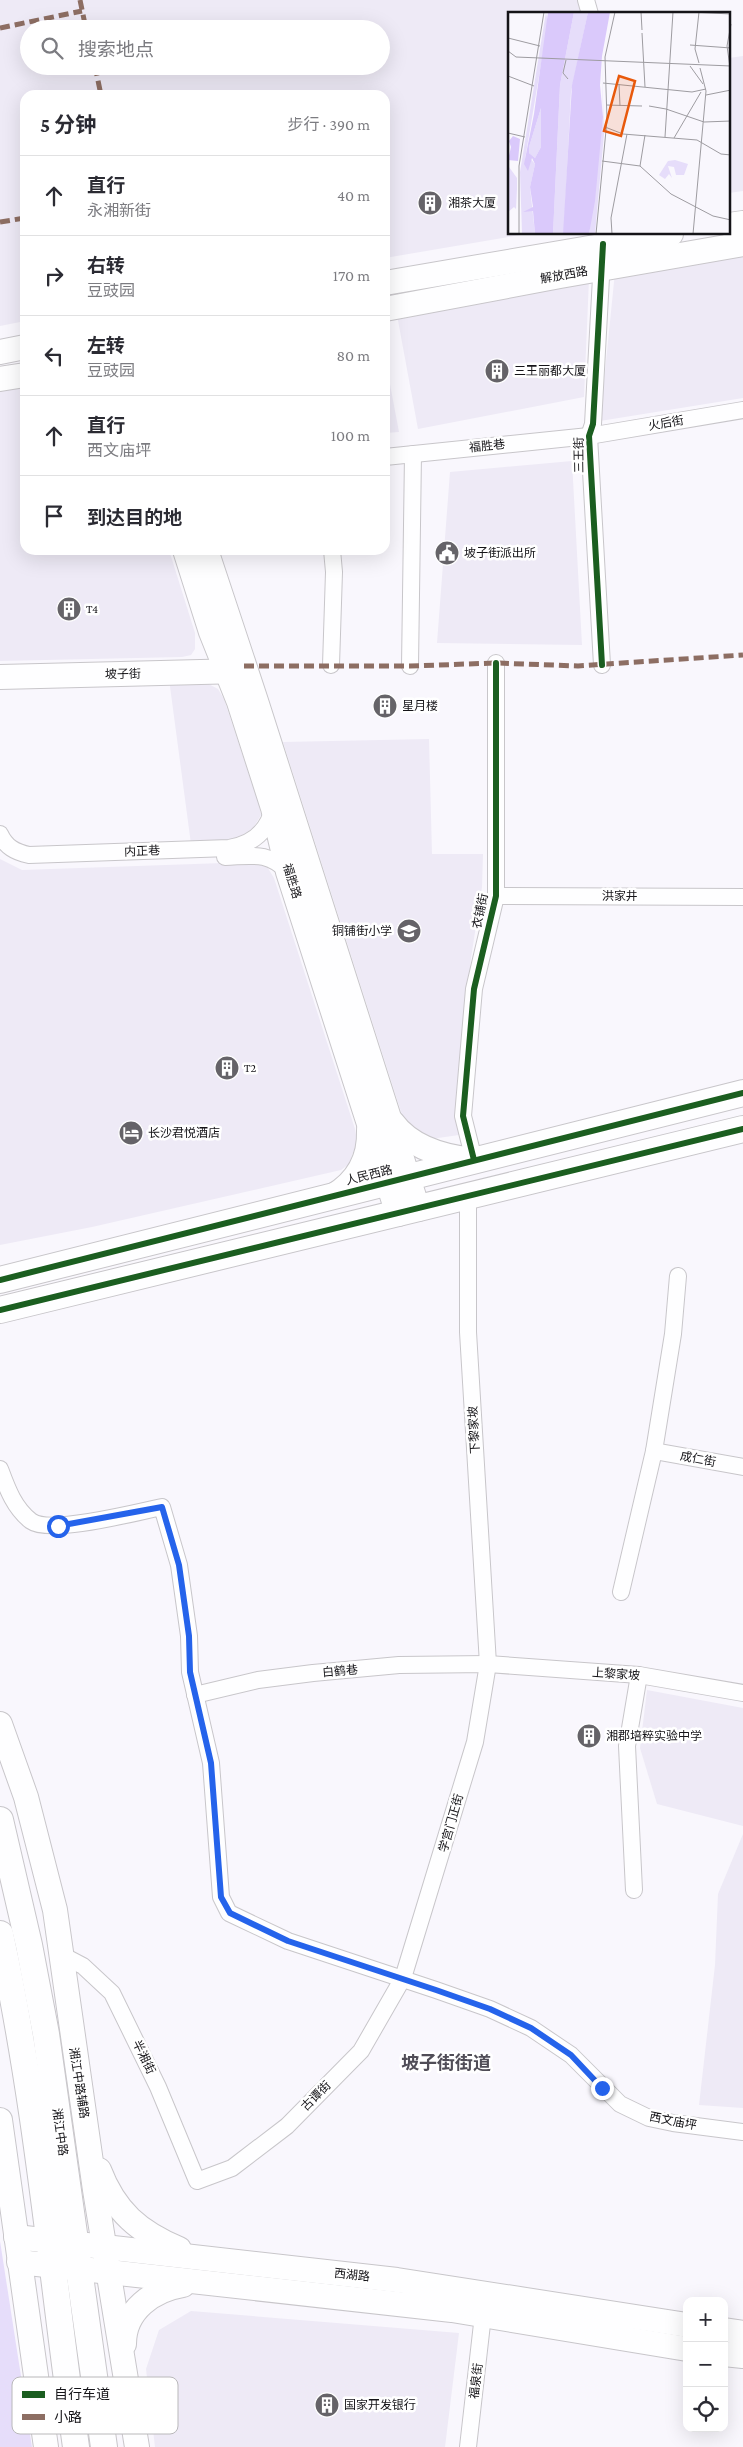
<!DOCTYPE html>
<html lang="zh">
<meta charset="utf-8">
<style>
body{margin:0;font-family:"Crimson Pro","Noto Sans SC",serif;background:#f7f7f7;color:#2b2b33}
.controls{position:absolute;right:15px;bottom:15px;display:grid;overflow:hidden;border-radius:10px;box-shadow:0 5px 20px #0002}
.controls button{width:45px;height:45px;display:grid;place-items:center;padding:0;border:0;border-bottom:1px solid #e1e1e2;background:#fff;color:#2b2b33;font:25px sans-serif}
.stop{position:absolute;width:15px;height:15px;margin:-11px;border:4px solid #2563eb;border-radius:50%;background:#fff}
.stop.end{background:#2563eb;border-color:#fff;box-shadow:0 1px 5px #0008}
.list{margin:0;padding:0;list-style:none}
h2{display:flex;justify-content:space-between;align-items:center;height:65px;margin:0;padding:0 20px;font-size:21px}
h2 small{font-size:16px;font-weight:400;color:#7c7c81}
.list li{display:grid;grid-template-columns:32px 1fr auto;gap:15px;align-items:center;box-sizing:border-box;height:80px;padding:0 20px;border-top:1px solid #e1e1e2}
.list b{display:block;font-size:19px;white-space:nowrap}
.list p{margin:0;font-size:16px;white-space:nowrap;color:#7c7c81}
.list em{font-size:16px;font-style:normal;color:#7c7c81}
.icon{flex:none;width:28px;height:28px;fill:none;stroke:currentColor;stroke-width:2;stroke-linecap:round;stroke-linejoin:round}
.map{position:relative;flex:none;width:743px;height:2447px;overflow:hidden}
.search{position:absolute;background:#fff;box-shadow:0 5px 20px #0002;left:20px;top:20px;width:370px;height:55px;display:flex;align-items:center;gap:12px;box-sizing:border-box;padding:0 18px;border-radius:28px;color:#7c7c81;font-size:19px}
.panel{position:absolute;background:#fff;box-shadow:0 5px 20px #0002;left:20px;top:90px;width:370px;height:465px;border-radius:15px}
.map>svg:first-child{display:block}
.built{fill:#eeeaf6;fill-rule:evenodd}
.green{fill:#e6ddfa}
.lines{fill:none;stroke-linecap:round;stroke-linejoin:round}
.street-casing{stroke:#c8c6ca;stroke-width:18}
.secondary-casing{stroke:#c8c6ca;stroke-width:26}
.primary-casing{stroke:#c8c6ca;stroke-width:28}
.street{stroke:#fefeff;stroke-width:16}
.secondary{stroke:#fefeff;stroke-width:24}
.primary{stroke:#fefeff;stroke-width:26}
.quiet{stroke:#8d6e63;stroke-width:5;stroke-dasharray:10 5;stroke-linecap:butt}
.cycleway-casing{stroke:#fff;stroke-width:9}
.cycleway{stroke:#1b5e20;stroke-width:6}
.route{stroke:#2563eb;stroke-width:6}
.labels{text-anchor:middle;stroke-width:5;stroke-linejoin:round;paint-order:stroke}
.poi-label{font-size:12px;fill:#151418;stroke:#fff;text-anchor:start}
.street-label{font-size:12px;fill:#151418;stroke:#fff}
.district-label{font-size:18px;font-weight:bold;fill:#504d57;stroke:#fff}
.inset-road{fill:none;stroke:#9e9ca1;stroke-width:1}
.view{fill:#e8590c;fill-opacity:0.15;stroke:#e8590c;stroke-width:2.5}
.inset-edge{fill:none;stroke:#151418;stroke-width:2.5}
.key{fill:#fff;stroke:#b9b8ba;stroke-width:1}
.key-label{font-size:14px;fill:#151418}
</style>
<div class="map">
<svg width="743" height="2447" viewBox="0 0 743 2447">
<rect width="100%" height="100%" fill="#f9f7fd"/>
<!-- built -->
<g class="built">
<path d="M0 0H586L590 14H509V234H526L385 258V95H25V321L0 326ZM29 29H381V66H29Z"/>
<polygon points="743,56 743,191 729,193 729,58"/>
<polygon points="743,256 743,398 600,421 615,272"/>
<polygon points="589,279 584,397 418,429 397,315"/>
<polygon points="385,358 399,432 385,433"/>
<polygon points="25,382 25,550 169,550 195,633 195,649 191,655 182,657 0,661 0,386"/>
<polygon points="572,461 582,645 437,643 450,472"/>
<polygon points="169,679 203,681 218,689 224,699 259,805 261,815 252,830 237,840 191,844"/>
<polygon points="429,739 432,854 483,854 482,887 471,958 456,1115 459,1135 431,1139 407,1125 402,1115 283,742"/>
<polygon points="0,859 22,870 252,862 266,865 274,878 355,1129 357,1141 349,1164 341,1170 92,1227 0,1245"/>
<polygon points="647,1690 743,1708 743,1826 657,1804 640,1748"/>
<polygon points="743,1834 743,2108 699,2105 715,1965 718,1894"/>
<polygon points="191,2311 459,2333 445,2447 155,2447 146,2369 159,2330"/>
</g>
<!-- green -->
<polygon class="green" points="0,2241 32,2447 0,2447"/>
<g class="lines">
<defs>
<g id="street">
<polyline points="586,0 590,14"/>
<polyline points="602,259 593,424 589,436 602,665"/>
<polyline points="385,457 589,436 743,410"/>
<polyline points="331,665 334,572 332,550"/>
<polyline points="410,666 413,454"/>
<path d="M0 834C6 847 15 852 29 855L229 848C252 844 268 832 273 808"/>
<path d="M225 857C252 856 268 851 288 872"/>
<polyline points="496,896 743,897"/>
<polyline points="474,1160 463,1116 474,989 496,896 496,663"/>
<polyline points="654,1451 743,1467"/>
<path d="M0 1469C7 1488 14 1508 31 1521 50 1535 137 1512 162 1507L179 1565 189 1636 190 1672 211 1763 221 1897 229 1913 288 1941 436 1990 490 2009 531 2028 571 2055 620 2104 649 2118 673 2123 743 2132"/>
<polyline points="621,1592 654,1451 673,1334 678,1276"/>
<polyline points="195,1695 258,1680 313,1673 399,1665 488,1664 639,1675 743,1693"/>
<polyline points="634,1890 627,1746 639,1675"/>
<polyline points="62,1955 83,1966 112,1993 158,2087 197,2181 232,2168 287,2126 361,2051 403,1978 475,1742 488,1664 468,1332 468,1196"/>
<polyline points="468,2447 483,2315"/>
</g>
<g id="secondary">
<polyline points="729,225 743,223"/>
<polyline points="385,283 671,234"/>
<polyline points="385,309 560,276 743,244"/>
<polyline points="0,352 25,347"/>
<polyline points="0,379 25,375"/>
<polyline points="185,550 211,632 239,702 273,808 288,872 398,1214"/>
<polyline points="206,550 256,701 418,1209"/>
<polyline points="0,677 241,671"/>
<path d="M392 1122C411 1148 443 1157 474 1160"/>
<path d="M333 1196C358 1181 370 1158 369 1130"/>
<polyline points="0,1724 26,1797 55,1910 95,2190 137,2447"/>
<polyline points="0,2120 46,2447"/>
<path d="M99 2170C115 2212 139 2232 179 2249"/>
<polyline points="16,2237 397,2280 687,2325"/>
<polyline points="19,2262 452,2310 687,2349"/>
<polyline points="724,2330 743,2333"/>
<path d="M124 2344C124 2310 153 2290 183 2285"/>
<polyline points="724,2354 743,2356"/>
</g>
<g id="primary">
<polyline points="0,1280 743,1093"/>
<polyline points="0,1310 743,1129"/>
<polyline points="0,1820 29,1945 46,2034 104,2447"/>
<path d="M0 1934C37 2103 52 2276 76 2447"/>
</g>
</defs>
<!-- street casing -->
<use href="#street" class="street-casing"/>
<!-- secondary casing -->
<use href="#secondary" class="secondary-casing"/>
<!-- primary casing -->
<use href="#primary" class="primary-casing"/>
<!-- street -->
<use href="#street" class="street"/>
<!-- secondary -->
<use href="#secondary" class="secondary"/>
<!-- primary -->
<use href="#primary" class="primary"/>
<!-- quiet -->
<g class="quiet">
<polyline points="80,0 86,29"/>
<polyline points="0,28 82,11"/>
<polyline points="95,66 101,95"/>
<polyline points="0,222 25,218"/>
<polyline points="244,666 410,666 496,663 578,666 743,655"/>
</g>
<defs>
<g id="cycleway">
<polyline points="602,665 589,436 593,424 603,244"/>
<polyline points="474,1160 463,1116 474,989 496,896 496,663"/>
<polyline points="0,1280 743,1093"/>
<polyline points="0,1310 743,1129"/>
</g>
</defs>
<!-- cycleway casing -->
<use href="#cycleway" class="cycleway-casing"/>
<!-- cycleway -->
<use href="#cycleway" class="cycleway"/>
</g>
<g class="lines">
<!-- route -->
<polyline class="route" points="58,1526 162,1507 179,1565 189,1636 190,1672 211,1763 221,1897 230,1913 288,1941 436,1990 490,2009 531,2028 571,2055 602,2088"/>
</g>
<!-- icons -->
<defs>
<symbol id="building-disc" viewBox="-11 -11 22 22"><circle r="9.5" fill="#656368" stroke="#fff"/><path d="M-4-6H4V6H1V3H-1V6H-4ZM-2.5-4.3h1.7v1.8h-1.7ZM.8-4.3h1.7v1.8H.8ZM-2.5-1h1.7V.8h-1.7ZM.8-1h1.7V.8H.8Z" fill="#fff"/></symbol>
<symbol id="civic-disc" viewBox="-11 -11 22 22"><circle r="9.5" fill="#656368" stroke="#fff"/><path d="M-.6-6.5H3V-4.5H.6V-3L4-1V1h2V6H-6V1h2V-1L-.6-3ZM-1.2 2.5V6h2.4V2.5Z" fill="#fff"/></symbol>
<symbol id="school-disc" viewBox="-11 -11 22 22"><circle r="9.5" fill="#656368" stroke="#fff"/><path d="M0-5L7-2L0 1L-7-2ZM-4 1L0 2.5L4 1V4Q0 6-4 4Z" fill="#fff"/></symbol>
<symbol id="hotel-disc" viewBox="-11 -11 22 22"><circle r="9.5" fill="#656368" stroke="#fff"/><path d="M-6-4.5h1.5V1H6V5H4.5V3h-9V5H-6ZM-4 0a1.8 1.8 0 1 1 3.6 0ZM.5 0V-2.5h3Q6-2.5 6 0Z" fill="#fff"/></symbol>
</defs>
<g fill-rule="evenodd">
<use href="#building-disc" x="416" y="189" width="28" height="28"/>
<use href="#building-disc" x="483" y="357" width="28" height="28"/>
<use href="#civic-disc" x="433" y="539" width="28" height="28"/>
<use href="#building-disc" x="55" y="595" width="28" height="28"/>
<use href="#building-disc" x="371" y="692" width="28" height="28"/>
<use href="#school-disc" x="395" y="917" width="28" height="28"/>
<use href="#building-disc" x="213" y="1054" width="28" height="28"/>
<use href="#hotel-disc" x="117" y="1119" width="28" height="28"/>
<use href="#building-disc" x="575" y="1722" width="28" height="28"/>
<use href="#building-disc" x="313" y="2391" width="28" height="28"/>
</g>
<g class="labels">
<!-- poi labels -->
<g class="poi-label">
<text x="448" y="207">湘茶大厦</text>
<text x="514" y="375">三王丽都大厦</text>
<text x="464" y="557">坡子街派出所</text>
<text x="86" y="613">T4</text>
<text x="402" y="710">星月楼</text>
<text x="392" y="935" text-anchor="end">铜铺街小学</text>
<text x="244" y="1072">T2</text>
<text x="148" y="1137">长沙君悦酒店</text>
<text x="606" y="1740">湘郡培粹实验中学</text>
<text x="344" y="2409">国家开发银行</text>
</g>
<!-- street labels -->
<g class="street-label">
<text transform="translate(564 275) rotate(-10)" y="4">解放西路</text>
<text transform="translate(666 423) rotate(-10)" y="4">火后街</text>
<text transform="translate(487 446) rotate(-6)" y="4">福胜巷</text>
<text transform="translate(579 455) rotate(-91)" y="4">三王街</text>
<text transform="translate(123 674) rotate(-1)" y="4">坡子街</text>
<text transform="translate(142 851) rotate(-2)" y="4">内正巷</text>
<text transform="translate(292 881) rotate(73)" y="4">福胜路</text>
<text x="620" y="900">洪家井</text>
<text transform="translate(480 911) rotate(-78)" y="4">衣铺街</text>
<text transform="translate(369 1175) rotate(-14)" y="4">人民西路</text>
<text transform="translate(474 1430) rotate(-93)" y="4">下黎家坡</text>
<text transform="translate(698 1459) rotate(11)" y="4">成仁街</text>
<text transform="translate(340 1671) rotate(-5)" y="4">白鹤巷</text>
<text transform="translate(616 1674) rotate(4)" y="4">上黎家坡</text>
<text transform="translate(451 1823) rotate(-74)" y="4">学宫门正街</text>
<text transform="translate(144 2057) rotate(64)" y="4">半湘街</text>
<text transform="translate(79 2083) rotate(81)" y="4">湘江中路辅路</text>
<text transform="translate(316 2096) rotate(-45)" y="4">古谭街</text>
<text transform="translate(673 2121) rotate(11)" y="4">西文庙坪</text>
<text transform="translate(60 2132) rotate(82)" y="4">湘江中路</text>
<text transform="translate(352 2275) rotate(6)" y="4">西湖路</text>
<text transform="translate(476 2381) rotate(-83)" y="4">福泉街</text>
</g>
<!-- district labels -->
<g class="district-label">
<text x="446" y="2069">坡子街街道</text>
</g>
</g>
<!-- overview -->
<g transform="translate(508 12)">
<rect width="222" height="222" fill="#f9f7fd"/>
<path d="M38 0 40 11 17 147 19 156 20 144 27 152 22 175 27 222H14L12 160ZM66 0H80L63 80 56 218 55 222H45L52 73ZM94 50 96 122 87 222H81L95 105ZM33 96V135L27 146 21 141V135ZM167 148 180 152 176 163H168L166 155 160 154 164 166 161 162 157 167 151 163 160 149ZM1 155 9 166V177L8 197 6 195 0 200Z" fill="#e6ddfa"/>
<path d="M40 0H66L52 73 45 222H27L25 199 15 200 25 195 22 175 27 152 24 146 20 159 16 152 26 102ZM33 96V135L27 146 21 141V135ZM80 0H102L94 44 92 73 95 105 87 189 81 222H55L64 73ZM5 124 12 127 10 149 0 148 3 135 1 129Z" fill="#dac9fb" fill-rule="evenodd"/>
<path class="inset-road" d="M133 0 134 18M183 0 223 2M134 21 137 75M0 26 32 34M182 33 223 36M0 39 8 45 223 54M58 48 55 61 60 67M191 51 187 37 191 0M182 54 195 72M222 55 219 34 223 12M0 64 26 74M95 71 184 80 198 77M111 72 112 94M198 83 223 78M98 93 134 94M141 94 158 97 196 110 223 109M97 115 115 122 189 128 213 142 223 143M0 121 17 125M157 125 165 0M166 126 193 80M94 149 132 154 163 182 205 204 223 208M132 154 137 123M11 222V154L36 0M88 222 99 108 97 45 107 0M104 222 103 206 119 122M185 222 198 79 192 56"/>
<path class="view" d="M111 64 127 69 113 124 96 119Z"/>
<rect width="222" height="222" class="inset-edge"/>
</g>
<!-- legend -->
<rect x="12" y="2377" width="166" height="57" rx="8" class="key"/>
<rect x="22" y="2391" width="23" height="7" fill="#1b5e20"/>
<rect x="22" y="2414" width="23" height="6" fill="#8d6e63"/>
<g class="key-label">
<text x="54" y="2399">自行车道</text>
<text x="54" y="2422">小路</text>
</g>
</svg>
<div class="controls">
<button>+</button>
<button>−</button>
<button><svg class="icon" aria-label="locate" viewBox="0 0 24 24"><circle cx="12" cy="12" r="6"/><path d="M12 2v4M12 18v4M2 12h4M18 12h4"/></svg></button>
</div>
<div class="stop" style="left:58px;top:1526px"></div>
<div class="stop end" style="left:602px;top:2088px"></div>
<div class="search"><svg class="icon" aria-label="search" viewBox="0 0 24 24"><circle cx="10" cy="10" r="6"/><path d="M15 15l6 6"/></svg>搜索地点</div>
<section class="panel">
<h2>5 分钟<small>步行 · 390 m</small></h2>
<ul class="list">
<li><svg class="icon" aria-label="ahead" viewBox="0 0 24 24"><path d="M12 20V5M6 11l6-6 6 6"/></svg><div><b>直行</b><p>永湘新街</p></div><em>40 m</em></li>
<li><svg class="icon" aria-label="right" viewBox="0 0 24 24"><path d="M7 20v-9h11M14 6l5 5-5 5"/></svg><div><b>右转</b><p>豆豉园</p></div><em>170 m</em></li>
<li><svg class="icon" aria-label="left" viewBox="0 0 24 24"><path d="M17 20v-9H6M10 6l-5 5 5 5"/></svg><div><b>左转</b><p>豆豉园</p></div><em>80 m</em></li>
<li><svg class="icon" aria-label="ahead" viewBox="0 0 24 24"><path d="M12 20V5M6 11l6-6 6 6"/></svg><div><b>直行</b><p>西文庙坪</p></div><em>100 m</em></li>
<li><svg class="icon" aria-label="arrive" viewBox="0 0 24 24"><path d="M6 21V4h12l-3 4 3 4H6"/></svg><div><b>到达目的地</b></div></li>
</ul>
</section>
</div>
